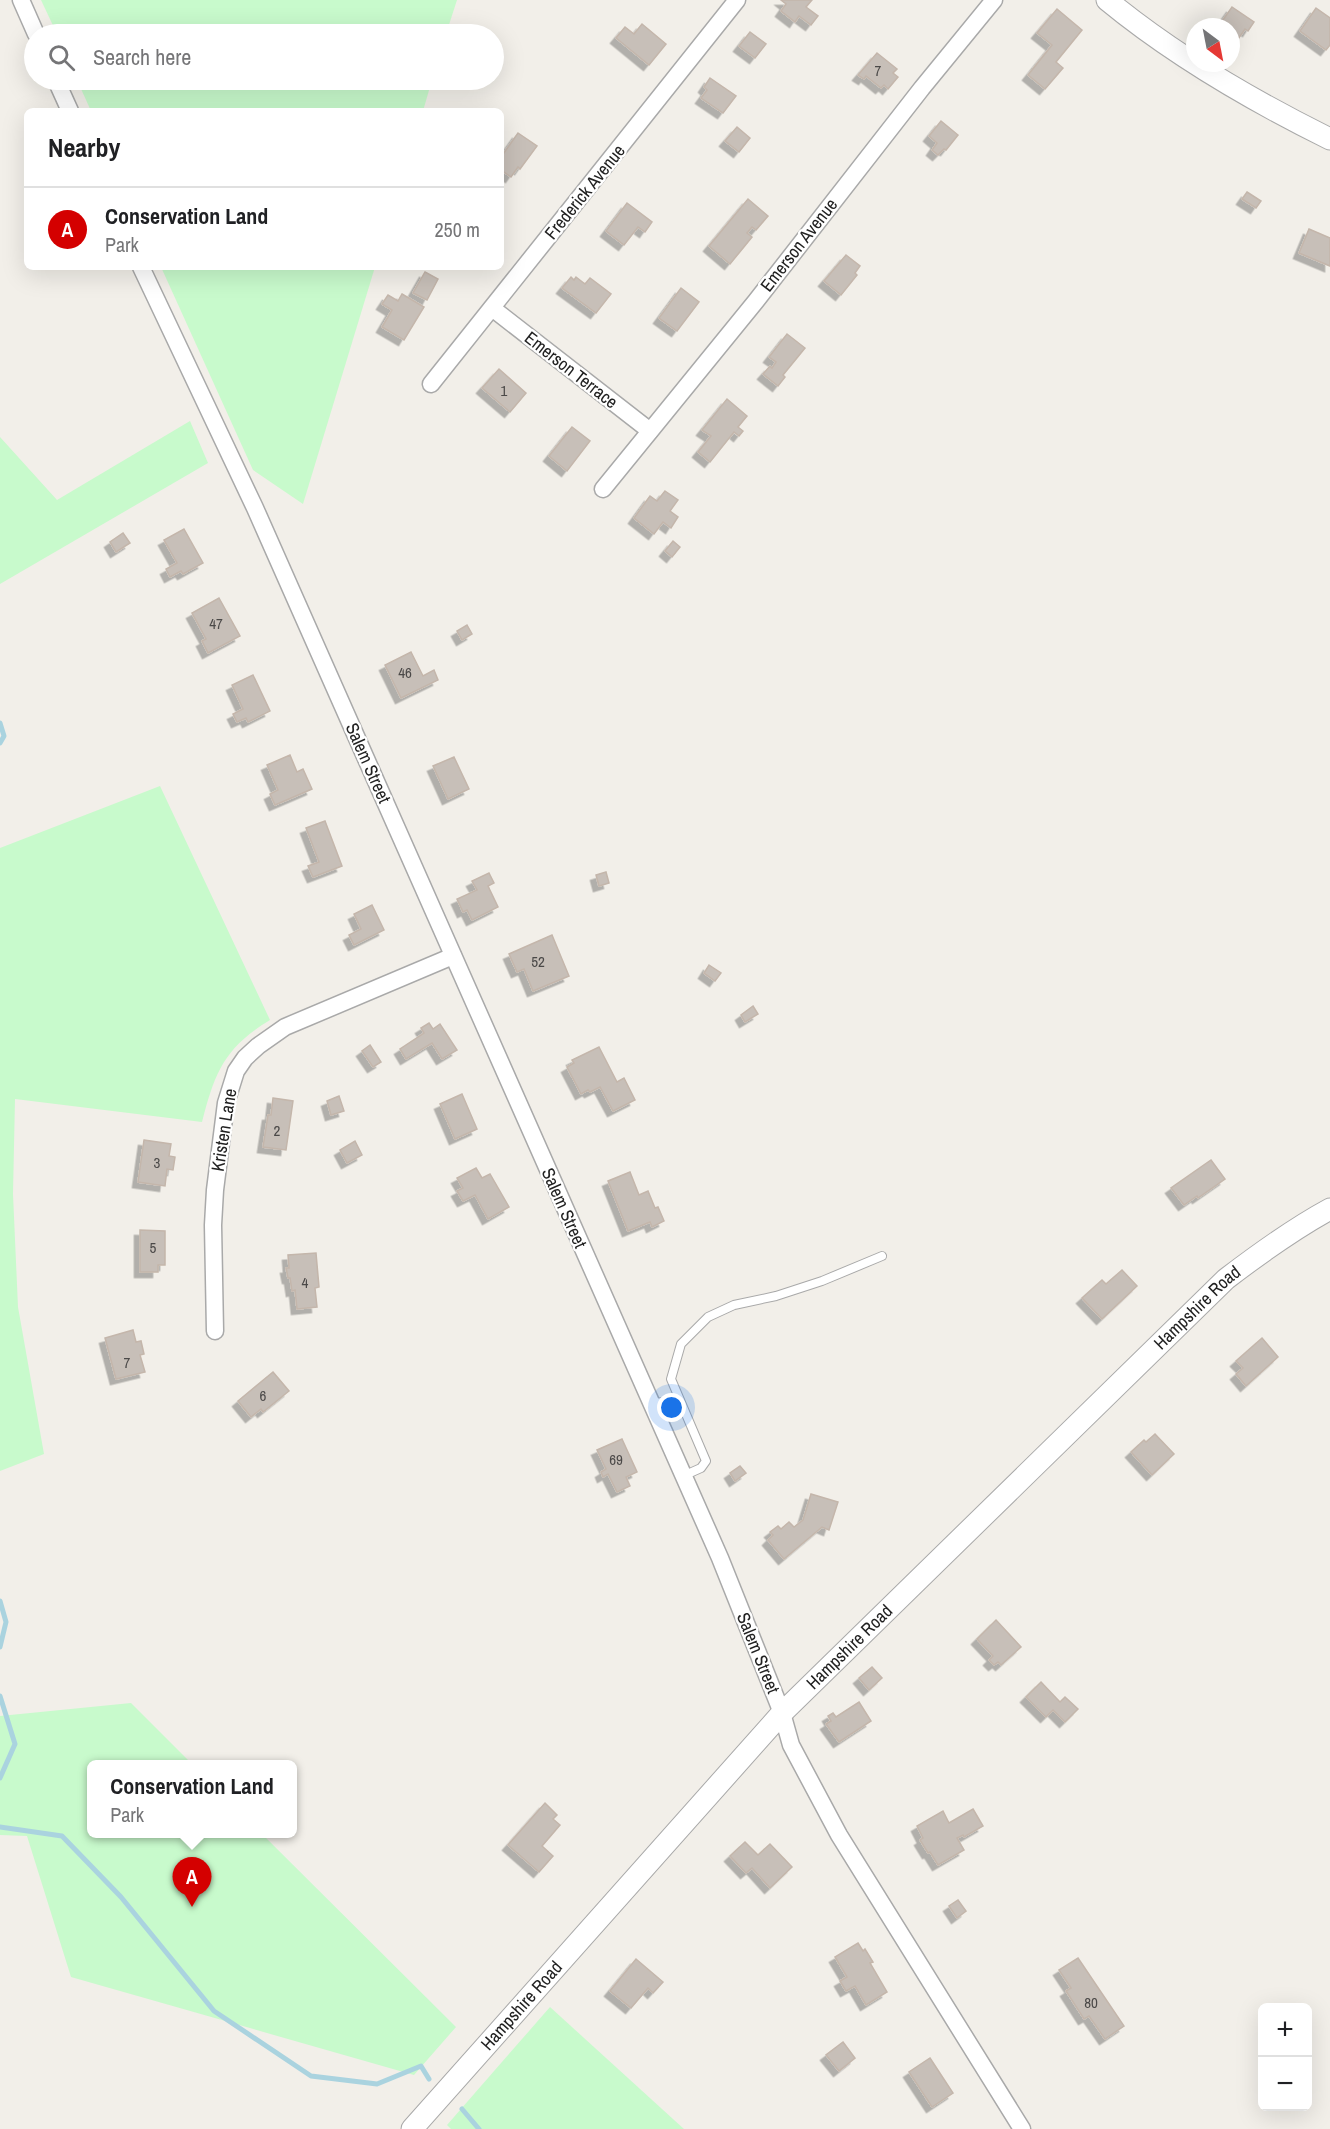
<!DOCTYPE html>
<meta charset="utf-8">
<style>
body{margin:0;font-family:"Archivo Narrow",sans-serif;background:#f6f6f6;color:#202124}
.controls{position:absolute;right:18px;bottom:18px;display:grid;overflow:hidden;border-radius:9px;box-shadow:0 6px 24px #0002}
.controls button{width:54px;height:54px;display:grid;place-items:center;padding:0;border:0;border-bottom:2px solid #e0e0e0;background:#fff;color:#202124;font:30px sans-serif}
.compass{position:absolute;left:1186px;top:18px;width:54px;height:54px;border-radius:50%;background:#fff;box-shadow:0 6px 24px #0002;rotate:148deg}
.you{position:absolute;left:672px;top:1408px;width:21px;height:21px;margin:-15px;border:4px solid #fff;border-radius:50%;background:#1a73e8;box-shadow:0 0 0 9px #1a73e833}
.badge{display:grid;place-items:center;width:39px;height:39px;border-radius:50%;background:#d40000;color:#fff;font-size:20px;font-weight:700}
.pin{position:absolute;translate:-50% -50px;filter:drop-shadow(0 2px 3px #0008)}
.pin::after{content:'';position:absolute;top:32px;width:21px;height:18px;background:inherit;clip-path:polygon(0 0,100% 0,50% 100%)}
.popup{position:absolute;left:87px;top:1760px;width:210px;height:78px;box-sizing:border-box;display:grid;place-content:center;border-radius:9px;background:#fff;filter:drop-shadow(0 2px 4px #0005);font-size:20px;white-space:nowrap;color:#757577}
.popup b{font-size:22px;color:#202124}
.popup::after{content:'';position:absolute;left:50%;top:100%;margin-left:-12px;border:12px solid transparent;border-top-color:#fff}
.list{margin:0;padding:0;list-style:none}
h2{display:flex;justify-content:space-between;align-items:center;height:78px;margin:0;padding:0 24px;font-size:26px}
h2 small{font-size:20px;font-weight:400;color:#757577}
.list li{display:grid;grid-template-columns:39px 1fr auto;gap:18px;align-items:center;box-sizing:border-box;height:84px;padding:0 24px;border-top:2px solid #e0e0e0}
.list b{display:block;font-size:22px;white-space:nowrap}
.list p{margin:0;font-size:20px;white-space:nowrap;color:#757577}
.list em{font-size:20px;font-style:normal;color:#757577}
.icon{flex:none;width:33px;height:33px;fill:none;stroke:currentColor;stroke-width:2;stroke-linecap:round;stroke-linejoin:round}
.map{position:relative;flex:none;width:1330px;height:2129px;overflow:hidden}
.search{position:absolute;background:#fff;box-shadow:0 6px 24px #0002;left:24px;top:24px;width:480px;height:66px;display:flex;align-items:center;gap:15px;box-sizing:border-box;padding:0 21px;border-radius:33px;color:#757577;font-size:22px}
.panel{position:absolute;background:#fff;box-shadow:0 6px 24px #0002;left:24px;top:108px;width:480px;height:162px;border-radius:9px}
.map>svg:first-child{display:block}
.park{fill:#c8facc}
.lines{fill:none;stroke-linecap:round;stroke-linejoin:round}
.stream{stroke:#aad3df;stroke-width:5}
.building{fill:#c7bfb8;stroke:#c4b6ab;stroke-width:1.5;filter:url(#shadow)}
.service-casing{stroke:#a9a9a9;stroke-width:10}
.minor-casing{stroke:#a9a9a9;stroke-width:19}
.tertiary-casing{stroke:#a9a9a9;stroke-width:23}
.service{stroke:#fff;stroke-width:8}
.minor{stroke:#fff;stroke-width:16}
.tertiary{stroke:#fff;stroke-width:21}
.labels{text-anchor:middle;stroke-width:4.5;stroke-linejoin:round;paint-order:stroke}
.number-label{font-size:15px;fill:#4b4948}
.street-label{font-size:18px;fill:#222;stroke:#fff}
</style>
<div class="map">
<svg width="1330" height="2129" viewBox="0 0 1330 2129">
<defs>
<filter id="shadow"><feDropShadow dx="-5.5" dy="5.5" stdDeviation="0" flood-color="#0004"/></filter>
</defs>
<rect width="100%" height="100%" fill="#f2efe9"/>
<!-- park -->
<g class="park">
<polygon points="41,0 457,0 446,34 57,34"/>
<polygon points="77,80 432,80 423,111 91,111"/>
<polygon points="161,267 375,267 303,504 253,470"/>
<polygon points="190,421 208,463 0,584 0,437 57,500"/>
<path d="M160 786 270 1020C224 1048 215 1072 202 1122L15 1099 13 1194 18 1307 44 1454 0 1471V848Z"/>
<polygon points="131,1703 192,1764 92,1764 92,1834 262,1834 456,2027 414,2075 71,1977 27,1836 0,1835 0,1716"/>
<polygon points="550,2007 684,2129 451,2129 447,2125"/>
</g>
<g class="lines">
<!-- stream -->
<g class="stream">
<polyline points="0,723 4,736 0,743"/>
<polyline points="0,1601 6,1622 0,1647"/>
<polyline points="0,1696 15,1744 0,1778"/>
<polyline points="0,1827 62,1836 121,1897 214,2011 311,2076 377,2084 421,2066 429,2079"/>
<polyline points="462,2109 479,2129"/>
</g>
</g>
<!-- building -->
<g class="building">
<polygon points="781,0 812,0 806,7 818,16 811,25 799,16 795,22 781,11 786,4"/>
<polygon points="1232,7 1254,22 1248,31 1245,29 1236,42 1231,39 1231,27 1218,27"/>
<polygon points="1316,8 1330,18 1330,45 1326,50 1300,31"/>
<polygon points="1057,9 1082,30 1056,62 1063,68 1045,89 1028,75 1052,45 1037,33"/>
<polygon points="642,24 666,44 649,65 616,38 625,27 634,34"/>
<polygon points="750,32 766,44 755,58 739,46"/>
<polygon points="877,53 897,69 893,73 898,77 888,89 884,85 881,88 866,76 864,79 858,75"/>
<polygon points="710,78 736,96 723,113 701,98 707,90 704,87"/>
<polygon points="941,121 958,135 946,150 944,149 938,155 932,150 937,143 929,136"/>
<polygon points="737,127 750,138 739,152 725,141"/>
<polygon points="518,133 537,146 520,169 518,167 511,177 501,170 501,157"/>
<polygon points="1247,192 1261,201 1256,208 1242,199"/>
<polygon points="748,199 768,216 756,230 752,227 747,233 752,237 730,264 709,246"/>
<polygon points="627,203 652,222 645,232 638,227 624,245 606,231"/>
<polygon points="1309,229 1330,238 1330,266 1299,253"/>
<polygon points="846,255 860,266 855,273 857,275 841,295 824,281"/>
<polygon points="425,272 438,279 427,300 413,293"/>
<polygon points="571,277 574,280 576,277 585,284 590,278 611,294 596,313 562,288"/>
<polygon points="681,288 699,302 677,331 659,318"/>
<polygon points="402,294 424,307 404,340 382,327 392,310 382,304 388,295 398,301"/>
<polygon points="787,334 805,348 783,375 785,377 778,386 763,374 770,366 772,368 776,362 769,357"/>
<polygon points="499,369 526,393 510,412 482,388"/>
<polygon points="727,399 747,416 738,427 743,431 739,436 734,432 710,462 698,452 711,436 702,430"/>
<polygon points="572,427 590,441 567,471 549,456"/>
<polygon points="665,491 678,500 670,511 678,517 671,528 663,522 654,534 634,518 650,496 657,501"/>
<polygon points="184,529 203,563 183,574 181,571 170,577 166,569 177,563 164,540"/>
<polygon points="123,533 130,543 116,552 110,542"/>
<polygon points="673,541 680,547 672,557 665,551"/>
<polygon points="219,598 240,636 208,653 202,641 206,639 192,613"/>
<polygon points="467,625 472,634 462,640 457,631"/>
<polygon points="411,652 423,676 434,670 438,680 401,698 385,665"/>
<polygon points="253,675 270,711 248,722 246,718 237,722 233,714 243,709 232,685"/>
<polygon points="290,755 297,772 303,769 312,789 275,805 270,794 278,790 267,765"/>
<polygon points="454,757 469,789 448,799 433,766"/>
<polygon points="325,821 342,866 313,877 308,866 319,862 306,828"/>
<polygon points="606,872 609,883 599,886 596,875"/>
<polygon points="489,873 494,883 488,886 498,907 472,920 467,910 463,912 457,899 477,890 472,881"/>
<polygon points="372,905 384,930 354,945 349,935 361,929 354,914"/>
<polygon points="552,935 569,976 533,991 524,969 517,972 509,954"/>
<polygon points="709,965 721,973 715,981 704,973"/>
<polygon points="753,1006 758,1014 745,1022 741,1015"/>
<polygon points="429,1023 433,1029 440,1024 457,1050 442,1059 432,1043 406,1059 400,1049 424,1033 421,1028"/>
<polygon points="370,1045 381,1062 373,1067 362,1051"/>
<polygon points="599,1047 617,1082 624,1078 635,1100 613,1111 600,1087 590,1092 588,1090 581,1094 567,1067 574,1063 572,1060"/>
<polygon points="462,1094 477,1129 455,1139 440,1104"/>
<polygon points="339,1096 344,1111 331,1115 327,1101"/>
<polygon points="273,1098 293,1101 286,1150 263,1147 268,1115 271,1115"/>
<polygon points="144,1140 171,1144 169,1156 175,1157 173,1170 167,1169 165,1186 138,1182"/>
<polygon points="355,1141 362,1155 347,1163 340,1150"/>
<polygon points="1211,1160 1225,1179 1198,1198 1197,1196 1184,1205 1171,1188"/>
<polygon points="476,1168 482,1178 490,1174 509,1207 488,1219 475,1195 463,1201 457,1191 463,1188 457,1178"/>
<polygon points="630,1172 639,1195 648,1191 655,1208 658,1207 664,1221 652,1227 650,1222 628,1231 608,1181"/>
<polygon points="140,1230 165,1231 165,1265 158,1265 158,1272 140,1272"/>
<polygon points="316,1253 319,1287 315,1288 317,1307 297,1309 295,1290 292,1291 290,1278 288,1278 286,1268 289,1268 288,1255"/>
<polygon points="1122,1270 1137,1286 1102,1319 1082,1298 1102,1280 1106,1284"/>
<polygon points="133,1330 136,1342 141,1341 144,1354 140,1355 145,1372 116,1379 105,1338"/>
<polygon points="1262,1338 1278,1357 1246,1386 1236,1374 1243,1368 1236,1361"/>
<polygon points="273,1372 289,1391 263,1412 261,1409 251,1417 238,1401"/>
<polygon points="1155,1434 1174,1454 1152,1475 1131,1452 1144,1440 1146,1442"/>
<polygon points="622,1439 637,1472 626,1477 630,1486 617,1492 608,1474 603,1477 601,1472 606,1469 597,1450"/>
<polygon points="740,1466 746,1473 735,1481 730,1473"/>
<polygon points="811,1494 838,1502 829,1530 822,1527 784,1559 768,1540 773,1535 770,1532 778,1526 781,1529 789,1522 794,1527 803,1520"/>
<polygon points="996,1620 1021,1647 1001,1665 998,1662 994,1665 989,1660 993,1656 977,1639"/>
<polygon points="872,1667 882,1678 869,1690 859,1678"/>
<polygon points="1041,1682 1060,1702 1065,1697 1078,1709 1065,1722 1053,1710 1046,1717 1026,1697"/>
<polygon points="859,1702 871,1721 839,1742 826,1724 831,1721 828,1716 833,1713 836,1717"/>
<polygon points="545,1803 557,1815 553,1819 560,1825 542,1846 553,1856 539,1872 508,1845"/>
<polygon points="973,1809 983,1826 964,1837 963,1835 957,1838 964,1850 938,1865 930,1852 928,1853 920,1840 923,1838 917,1826 943,1811 949,1823"/>
<polygon points="745,1842 758,1855 770,1844 792,1867 770,1888 752,1868 746,1873 730,1856"/>
<polygon points="958,1900 966,1911 957,1918 949,1906"/>
<polygon points="858,1943 863,1951 865,1949 873,1962 870,1963 887,1992 866,2005 855,1986 846,1991 840,1981 847,1977 835,1957"/>
<polygon points="1078,1958 1124,2026 1105,2039 1089,2016 1084,2019 1066,1991 1071,1988 1059,1970"/>
<polygon points="636,1959 663,1982 653,1993 648,1988 631,2008 610,1991"/>
<polygon points="843,2042 855,2058 839,2071 826,2055"/>
<polygon points="930,2058 953,2093 932,2107 909,2072"/>
</g>
<g class="lines">
<defs>
<g id="service">
<polyline points="651,1403 680,1401"/>
<polyline points="683,1476 701,1468 706,1461 671,1379 681,1344 708,1317 734,1305 776,1296 822,1281 882,1256"/>
</g>
<g id="minor">
<polyline points="21,0 36,34"/>
<polyline points="56,80 70,111"/>
<polyline points="141,267 255,508 720,1558 782,1713 791,1745 839,1835 1022,2129"/>
<polyline points="492,308 645,427 649,432"/>
<polyline points="431,384 737,0"/>
<polyline points="603,489 756,301 922,88 994,0"/>
<polyline points="215,1331 213,1225 215,1190 226,1103 236,1071 245,1058 258,1046 285,1027 453,956"/>
</g>
<g id="tertiary">
<path d="M1107 0C1175 56 1251 100 1330 139"/>
<path id="s1" d="M412 2129 782 1713 1226 1279C1260 1253 1293 1229 1330 1209"/>
</g>
</defs>
<!-- service casing -->
<use href="#service" class="service-casing"/>
<!-- minor casing -->
<use href="#minor" class="minor-casing"/>
<!-- tertiary casing -->
<use href="#tertiary" class="tertiary-casing"/>
<!-- service -->
<use href="#service" class="service"/>
<!-- minor -->
<use href="#minor" class="minor"/>
<!-- tertiary -->
<use href="#tertiary" class="tertiary"/>
</g>
<g class="labels">
<!-- number labels -->
<g class="number-label">
<text x="878" y="76">7</text>
<text x="504" y="396">1</text>
<text x="216" y="629">47</text>
<text x="405" y="678">46</text>
<text x="538" y="967">52</text>
<text x="277" y="1136">2</text>
<text x="157" y="1168">3</text>
<text x="153" y="1253">5</text>
<text x="305" y="1288">4</text>
<text x="127" y="1368">7</text>
<text x="263" y="1401">6</text>
<text x="616" y="1465">69</text>
<text x="1091" y="2008">80</text>
</g>
<!-- street labels -->
<g class="street-label">
<text transform="translate(585 192) rotate(-51)" y="6">Frederick Avenue</text>
<text transform="translate(799 245) rotate(-52)" y="6">Emerson Avenue</text>
<text transform="translate(571 370) rotate(38)" y="6">Emerson Terrace</text>
<text transform="translate(368 763) rotate(66)" y="6">Salem Street</text>
<text transform="translate(224 1130) rotate(-81)" y="6">Kristen Lane</text>
<text transform="translate(564 1208) rotate(66)" y="6">Salem Street</text>
<text dy="6" stroke="none"><textPath href="#s1" startOffset="1137">Hampshire Road</textPath></text>
<text dy="6" stroke="none"><textPath href="#s1" startOffset="651">Hampshire Road</textPath></text>
<text transform="translate(758 1653) rotate(68)" y="6">Salem Street</text>
<text dy="6" stroke="none"><textPath href="#s1" startOffset="165">Hampshire Road</textPath></text>
</g>
</g>
</svg>
<div class="controls">
<button>+</button>
<button>−</button>
</div>
<svg class="compass" viewBox="-18 -18 36 36"><path d="M0-13l5 13h-10z" fill="#e53935"/><path d="M0 13l5-13h-10z" fill="#757577"/></svg>
<div class="you"></div>
<div class="pin badge" style="left:192px;top:1907px">A</div>
<div class="popup"><b>Conservation Land</b>Park</div>
<div class="search"><svg class="icon" aria-label="search" viewBox="0 0 24 24"><circle cx="10" cy="10" r="6"/><path d="M15 15l6 6"/></svg>Search here</div>
<section class="panel">
<h2>Nearby<small></small></h2>
<ul class="list">
<li><span class="badge">A</span><div><b>Conservation Land</b><p>Park</p></div><em>250 m</em></li>
</ul>
</section>
</div>
